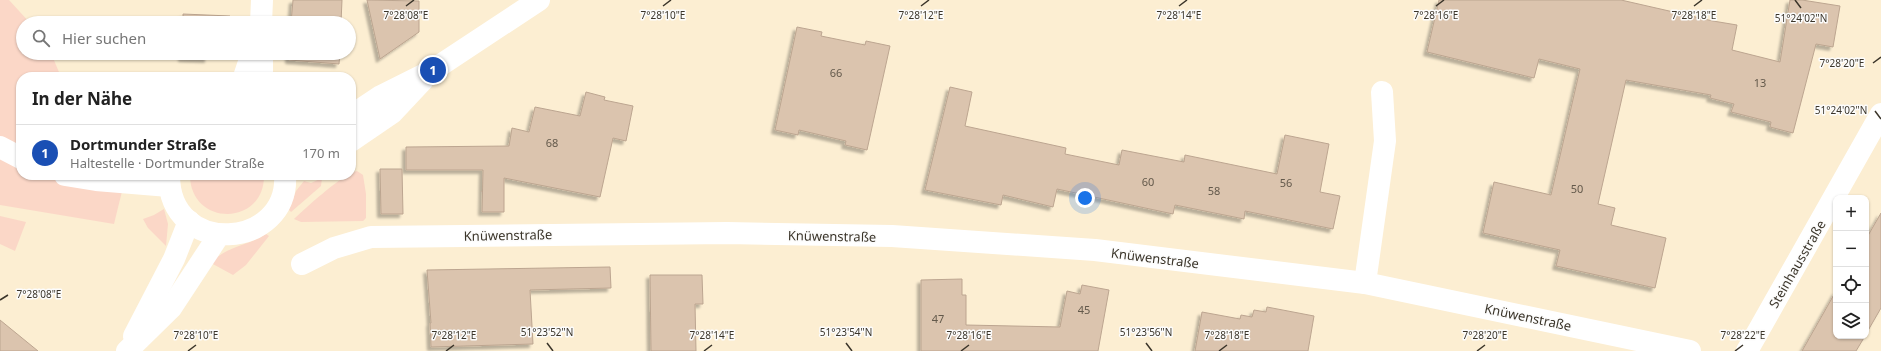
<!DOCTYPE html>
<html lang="de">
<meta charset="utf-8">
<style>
body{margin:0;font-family:"Noto Sans",sans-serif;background:#f2f2f2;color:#222}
.controls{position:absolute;right:12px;bottom:12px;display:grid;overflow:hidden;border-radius:8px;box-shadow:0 1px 3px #0004}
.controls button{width:36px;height:36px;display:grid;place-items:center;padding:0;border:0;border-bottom:1px solid #e0e0e0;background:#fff;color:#222;font:20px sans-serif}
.you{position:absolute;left:1085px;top:198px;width:14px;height:14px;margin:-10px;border:3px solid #fff;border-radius:50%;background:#1a73e8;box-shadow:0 0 0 6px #1a73e833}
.badge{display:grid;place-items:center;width:26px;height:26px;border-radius:50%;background:#0b8043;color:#fff;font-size:13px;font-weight:700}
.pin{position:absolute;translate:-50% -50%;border:2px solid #fff;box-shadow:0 1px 4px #0006}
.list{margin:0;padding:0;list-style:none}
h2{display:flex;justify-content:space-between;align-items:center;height:52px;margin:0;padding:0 16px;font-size:17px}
h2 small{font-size:13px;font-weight:400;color:#767676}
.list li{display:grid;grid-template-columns:26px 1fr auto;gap:12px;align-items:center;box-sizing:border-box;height:56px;padding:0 16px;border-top:1px solid #e0e0e0}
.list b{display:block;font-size:15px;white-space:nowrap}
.list p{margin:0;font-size:13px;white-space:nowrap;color:#767676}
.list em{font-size:13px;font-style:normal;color:#767676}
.icon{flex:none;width:22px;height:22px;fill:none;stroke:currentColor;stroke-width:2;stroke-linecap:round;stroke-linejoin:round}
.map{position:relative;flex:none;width:1881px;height:351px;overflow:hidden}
.search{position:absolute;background:#fff;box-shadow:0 1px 3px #0004;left:16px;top:16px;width:340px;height:44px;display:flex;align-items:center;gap:10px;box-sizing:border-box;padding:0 14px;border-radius:22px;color:#767676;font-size:15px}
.panel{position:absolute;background:#fff;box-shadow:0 1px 3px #0004;left:16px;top:72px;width:340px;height:108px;border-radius:16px}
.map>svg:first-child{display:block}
.green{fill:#fbd7c7}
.building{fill:#dbc4ae;stroke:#bca590;filter:url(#shadow)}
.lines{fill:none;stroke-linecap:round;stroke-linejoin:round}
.street{stroke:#fff;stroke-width:22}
.secondary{stroke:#fff;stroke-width:22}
.ticks{fill:none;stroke:#3b352a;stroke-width:1.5}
.labels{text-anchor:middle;stroke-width:3;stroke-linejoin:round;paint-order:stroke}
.number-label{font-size:11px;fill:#63594b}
.street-label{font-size:13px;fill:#3b352a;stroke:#fcfcfc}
.ticks-label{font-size:10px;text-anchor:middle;fill:#3b352a;stroke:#fcfcfc;stroke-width:3;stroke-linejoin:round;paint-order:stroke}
</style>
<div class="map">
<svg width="1881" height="351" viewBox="0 0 1881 351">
<defs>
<filter id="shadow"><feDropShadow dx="-3.5" dy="3.5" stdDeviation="1" flood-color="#0004"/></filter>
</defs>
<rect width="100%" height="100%" fill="#fceed2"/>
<!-- green -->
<g class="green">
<polygon points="0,0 9,0 30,23 23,23 23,53 51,53 61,77 21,77 21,175 126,175 114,224 0,205"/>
<path d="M357 171 363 175 366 194V218L363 221 301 222 294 219C304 210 341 175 351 175V173Z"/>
<path d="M190 175H264C265 227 190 227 190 175Z"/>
<polygon points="322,178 321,186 291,212 289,210 296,191 304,181 311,183"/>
<polygon points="164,209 168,224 166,246 148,228 143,219 154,215"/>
<polygon points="0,216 26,222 15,251 0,244"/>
<path d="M266 234 269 236 246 265 233 275 211 263C226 246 248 246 266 234Z"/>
</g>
<!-- building -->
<g class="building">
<polygon points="293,0 342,0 341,23 291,23"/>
<polygon points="367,0 419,1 419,32 380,59"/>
<polygon points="1439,0 1621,0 1713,21 1737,25 1732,50 1780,62 1790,0 1802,0 1840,6 1833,47 1816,44 1793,133 1770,127 1771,122 1731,112 1734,104 1710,98 1711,95 1626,80 1598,204 1615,208 1611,225 1666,238 1655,288 1556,266 1560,250 1483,233 1494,182 1551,195 1580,69 1539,59 1534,78 1427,52"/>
<polygon points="183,14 230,16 230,23 183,23"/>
<polygon points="797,27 822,32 821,36 865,45 866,41 890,46 867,150 845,145 846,141 799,130 798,135 775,130"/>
<polygon points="182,53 208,53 208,59 182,58"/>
<polygon points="289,53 340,53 339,64 289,60"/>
<polygon points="950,87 972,92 965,126 1066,148 1065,154 1119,165 1122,150 1184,162 1185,155 1277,174 1285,135 1329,144 1320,192 1340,196 1333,229 1245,211 1244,219 1175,205 1173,214 1057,189 1053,207 1003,195 1001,205 925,190"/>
<polygon points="586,92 605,97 604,100 633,106 626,141 613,138 600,197 504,178 504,212 482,212 483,170 406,170 406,147 509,146 512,128 529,132 535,107 580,116"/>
<polygon points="380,169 402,169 403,214 381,214"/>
<polygon points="1881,213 1881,308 1866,334 1866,239"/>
<polygon points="610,267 611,288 530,290 533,344 431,347 430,323 431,323 427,270"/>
<polygon points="650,275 702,275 703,304 695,304 696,351 651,351"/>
<polygon points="962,279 962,295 966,295 966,325 1060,327 1067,291 1080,294 1082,285 1109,290 1098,351 921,351 921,280"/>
<polygon points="1836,291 1836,336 1865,336 1856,351 1802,351"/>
<polygon points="1267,307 1314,316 1308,351 1195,351 1202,312 1240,319 1241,315 1252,317 1254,310 1266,312"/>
<polygon points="0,320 38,351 0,351"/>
</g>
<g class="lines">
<!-- street -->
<g class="street">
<polyline points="261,23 262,0"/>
<polyline points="262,53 262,77"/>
<polyline points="244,77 252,53"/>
<polyline points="302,264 334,248 371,237 727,233 892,236 1095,250 1365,283 1690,351"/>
<polyline points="1365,283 1385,141 1382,92"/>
<polyline points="134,336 174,259 189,221"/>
<polyline points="127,351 171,308 219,235"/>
<polyline points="1747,351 1881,114"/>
</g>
<!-- secondary -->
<g class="secondary">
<polyline points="351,116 381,96 433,70 539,0"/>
<polyline points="351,141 392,113 422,81"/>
<polyline points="0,147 21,158"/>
<polyline points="65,175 96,180 169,186"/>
<path d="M169 175C169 259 290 249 285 175"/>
</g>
</g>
<!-- ticks -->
<path class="ticks" d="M1795 0 1801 8M406 6 414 0M663 6 671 0M921 6 929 0M1179 6 1187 0M1436 6 1444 0M1694 6 1702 0M1873 63 1881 57M1875 111 1881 119M0 300 8 295M547 343 553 351M846 343 852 351M1146 343 1152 351M188 351 196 345M446 351 454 345M704 351 712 345M961 351 969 345M1219 351 1227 345M1477 351 1485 345M1735 351 1743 345"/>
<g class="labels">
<!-- number labels -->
<g class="number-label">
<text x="836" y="77">66</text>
<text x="1760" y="87">13</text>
<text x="552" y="147">68</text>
<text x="1148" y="186">60</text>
<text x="1286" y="187">56</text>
<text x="1577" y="193">50</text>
<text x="1214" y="195">58</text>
<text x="1084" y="314">45</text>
<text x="938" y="323">47</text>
</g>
<!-- street labels -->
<g class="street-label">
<text transform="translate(508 235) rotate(-1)" y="5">Knüwenstraße</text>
<text transform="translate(832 236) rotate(1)" y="5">Knüwenstraße</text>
<text transform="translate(1155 258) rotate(7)" y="5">Knüwenstraße</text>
<text transform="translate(1797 264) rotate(-60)" y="5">Steinhausstraße</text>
<text transform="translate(1528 317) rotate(12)" y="5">Knüwenstraße</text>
</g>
</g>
<g class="ticks-label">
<text x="663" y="19">7°28'10"E</text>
<text x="1694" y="19">7°28'18"E</text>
<text x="406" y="19">7°28'08"E</text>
<text x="921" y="19">7°28'12"E</text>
<text x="1179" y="19">7°28'14"E</text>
<text x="1436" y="19">7°28'16"E</text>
<text x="1801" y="22">51°24'02"N</text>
<text x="1842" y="67">7°28'20"E</text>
<text x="1841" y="114">51°24'02"N</text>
<text x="39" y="298">7°28'08"E</text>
<text x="547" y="336">51°23'52"N</text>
<text x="846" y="336">51°23'54"N</text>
<text x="1146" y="336">51°23'56"N</text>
<text x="196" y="339">7°28'10"E</text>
<text x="454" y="339">7°28'12"E</text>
<text x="712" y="339">7°28'14"E</text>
<text x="969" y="339">7°28'16"E</text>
<text x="1227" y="339">7°28'18"E</text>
<text x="1485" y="339">7°28'20"E</text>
<text x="1743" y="339">7°28'22"E</text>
</g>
</svg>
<div class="controls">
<button>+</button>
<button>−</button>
<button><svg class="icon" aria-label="locate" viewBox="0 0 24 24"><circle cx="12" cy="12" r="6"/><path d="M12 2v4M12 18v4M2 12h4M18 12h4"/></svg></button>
<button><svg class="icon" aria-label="layers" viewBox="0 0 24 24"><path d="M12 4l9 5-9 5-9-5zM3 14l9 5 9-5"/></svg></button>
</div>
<div class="you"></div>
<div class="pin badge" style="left:433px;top:70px;background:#1a4fb4">1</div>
<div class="search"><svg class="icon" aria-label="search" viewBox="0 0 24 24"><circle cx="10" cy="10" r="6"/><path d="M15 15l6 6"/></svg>Hier suchen</div>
<section class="panel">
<h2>In der Nähe<small></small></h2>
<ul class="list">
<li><span class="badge" style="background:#1a4fb4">1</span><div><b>Dortmunder Straße</b><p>Haltestelle · Dortmunder Straße</p></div><em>170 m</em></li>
</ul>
</section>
</div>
